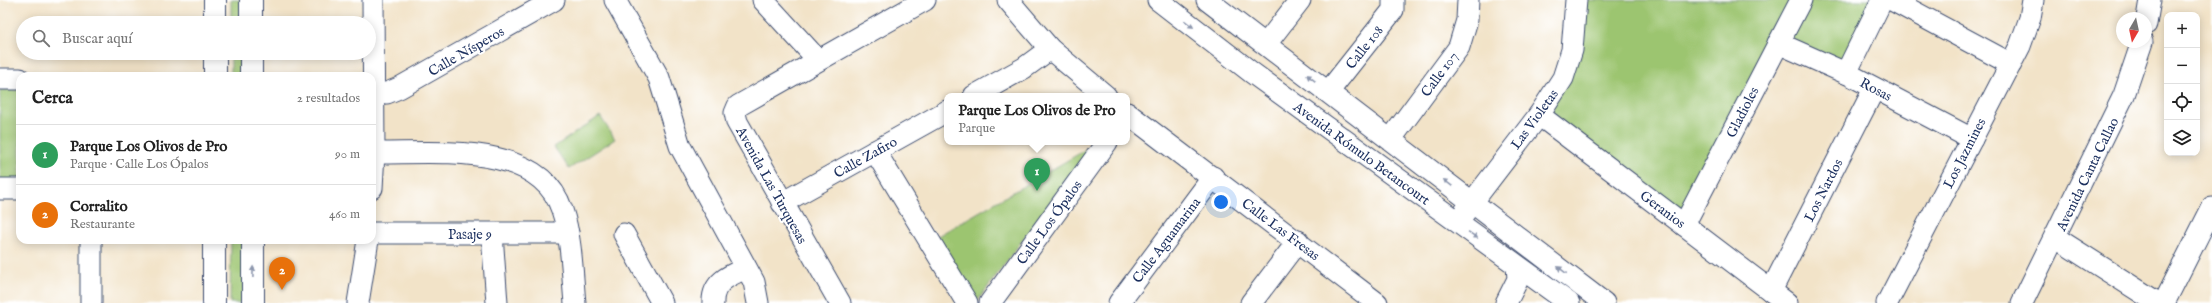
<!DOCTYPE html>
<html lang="es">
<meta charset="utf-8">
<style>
body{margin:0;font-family:"IM FELL English",serif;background:#f2f2f2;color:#222}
.controls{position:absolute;right:12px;top:12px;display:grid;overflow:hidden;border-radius:8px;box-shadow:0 2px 10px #0003}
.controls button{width:36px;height:36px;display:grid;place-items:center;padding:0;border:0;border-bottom:1px solid #e0e0e0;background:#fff;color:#222;font:20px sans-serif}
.compass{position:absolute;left:2116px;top:12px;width:36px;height:36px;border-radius:50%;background:#fff;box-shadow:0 2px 10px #0003;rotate:189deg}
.you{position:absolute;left:1221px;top:202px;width:14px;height:14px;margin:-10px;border:3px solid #fff;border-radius:50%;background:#1a73e8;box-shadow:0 0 0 6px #1a73e833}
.badge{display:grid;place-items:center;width:26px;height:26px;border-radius:50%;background:#b5179e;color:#fff;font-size:13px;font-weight:700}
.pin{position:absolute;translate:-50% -33px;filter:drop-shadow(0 1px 2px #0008)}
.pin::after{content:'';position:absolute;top:21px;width:14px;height:12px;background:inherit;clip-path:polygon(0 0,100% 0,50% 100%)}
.popup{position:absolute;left:944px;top:93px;width:186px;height:52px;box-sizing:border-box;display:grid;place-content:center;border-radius:8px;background:#fff;filter:drop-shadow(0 1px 3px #0005);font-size:13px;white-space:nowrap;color:#767676}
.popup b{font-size:15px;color:#222}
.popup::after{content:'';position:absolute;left:50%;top:100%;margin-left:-8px;border:8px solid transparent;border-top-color:#fff}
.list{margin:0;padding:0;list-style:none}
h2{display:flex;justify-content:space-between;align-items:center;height:52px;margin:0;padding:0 16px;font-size:17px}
h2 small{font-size:13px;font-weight:400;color:#767676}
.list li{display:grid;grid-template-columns:26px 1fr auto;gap:12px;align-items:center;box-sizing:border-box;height:60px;padding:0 16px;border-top:1px solid #e0e0e0}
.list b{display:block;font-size:15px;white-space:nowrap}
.list p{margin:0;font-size:13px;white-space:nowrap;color:#767676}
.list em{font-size:13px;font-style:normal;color:#767676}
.icon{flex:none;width:22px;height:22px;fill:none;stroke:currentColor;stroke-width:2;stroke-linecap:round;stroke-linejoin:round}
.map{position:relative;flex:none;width:2212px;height:303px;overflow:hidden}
.search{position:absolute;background:#fff;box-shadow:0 2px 10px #0003;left:16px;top:16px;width:360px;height:44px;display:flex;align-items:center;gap:10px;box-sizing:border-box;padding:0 14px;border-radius:22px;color:#767676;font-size:15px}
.panel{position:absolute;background:#fff;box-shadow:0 2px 10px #0003;left:16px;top:72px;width:360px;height:172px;border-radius:12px}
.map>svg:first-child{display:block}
.green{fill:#9cc570;stroke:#5c7a67}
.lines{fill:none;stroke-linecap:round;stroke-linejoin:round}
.minor-casing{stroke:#3b4a6e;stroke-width:23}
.major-casing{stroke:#3b4a6e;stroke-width:24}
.minor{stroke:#fff;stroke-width:21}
.major{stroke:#fff;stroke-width:22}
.oneway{fill:#8d97ae}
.labels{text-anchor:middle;stroke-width:4;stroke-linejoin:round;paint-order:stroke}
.street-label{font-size:14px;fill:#1b2f5e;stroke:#fff}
</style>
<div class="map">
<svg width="2212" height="303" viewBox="0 0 2212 303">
<rect width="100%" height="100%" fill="#fff"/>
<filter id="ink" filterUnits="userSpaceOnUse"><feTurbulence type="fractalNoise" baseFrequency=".025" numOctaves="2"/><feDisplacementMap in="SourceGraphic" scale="8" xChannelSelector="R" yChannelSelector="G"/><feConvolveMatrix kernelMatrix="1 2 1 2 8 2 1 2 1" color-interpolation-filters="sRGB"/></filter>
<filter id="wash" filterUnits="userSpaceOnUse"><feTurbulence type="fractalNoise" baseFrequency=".012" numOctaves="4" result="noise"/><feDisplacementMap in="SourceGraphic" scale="16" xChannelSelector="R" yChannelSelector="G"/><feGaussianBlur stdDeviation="0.9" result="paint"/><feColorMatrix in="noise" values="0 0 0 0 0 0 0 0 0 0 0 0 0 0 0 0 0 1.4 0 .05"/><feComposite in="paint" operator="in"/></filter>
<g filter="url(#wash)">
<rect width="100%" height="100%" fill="#f2e3c8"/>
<!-- green -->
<g class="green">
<rect x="231" y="0" width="15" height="23"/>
<polygon points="1581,0 1794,0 1682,216 1548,113"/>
<polygon points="1809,0 1877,0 1845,63 1789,39"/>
<rect x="231" y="53" width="15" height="23"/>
<rect x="0" y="90" width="20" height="93"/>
<polygon points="600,116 615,139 569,169 554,147"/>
<polygon points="1092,146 976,303 936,237"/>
<polygon points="231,240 245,240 244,303 230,303"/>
</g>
</g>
<g filter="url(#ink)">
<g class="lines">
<defs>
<g id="minor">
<polyline points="615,0 659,78 680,146 754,282 758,303"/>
<polyline points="763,0 818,60"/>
<polyline points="1008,0 1050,49 1106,96"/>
<polyline points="1158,0 1251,72 1569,303"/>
<polyline points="1207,0 1604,303"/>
<polyline points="1892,0 2011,64"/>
<polyline points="2146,24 2150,0"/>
<polyline points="1778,43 1850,75 1972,139"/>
<polyline points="1266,44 1300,0"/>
<polyline points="1846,73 1882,0"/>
<polyline points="0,79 20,79"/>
<polyline points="1329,91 1393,10 1393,0"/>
<polyline points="374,93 387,93 399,88 554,0"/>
<polyline points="974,96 1024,68 1050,49"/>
<polyline points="1127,113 1377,303"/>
<polyline points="1539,115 1787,303"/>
<polyline points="1391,139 1459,47 1467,20 1468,0"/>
<polyline points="875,151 967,303"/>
<path d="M374 153C432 154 539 140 562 210 572 239 572 273 575 303"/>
<polyline points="372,188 374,153 373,0"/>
<polyline points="0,189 20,189"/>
<polyline points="782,203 947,111"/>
<polyline points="1464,213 1539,115 1563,78 1572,50 1576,0"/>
<polyline points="1684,225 1801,0"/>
<polyline points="372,233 568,233"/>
<polyline points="492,234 497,303"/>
<polyline points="624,234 662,303"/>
<polyline points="2056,238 2158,303"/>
<polyline points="1771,291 1874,89"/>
<polyline points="91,303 91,240"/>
<polyline points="358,303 368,240"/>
<path d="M713 303C712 282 730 275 746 268"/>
<polyline points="840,303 737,122 735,113 738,106 925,0"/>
<polyline points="990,303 1107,142"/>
<polyline points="1119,303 1213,177"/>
<polyline points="1251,303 1298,241"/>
<polyline points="1506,303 1518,279 1517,266"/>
<polyline points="1887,303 2020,46 2030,18 2033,0"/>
<polyline points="2022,303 2124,95 2142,42"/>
<polyline points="2164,303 2212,208"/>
</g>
<g id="major">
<polyline points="251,0 251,23"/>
<polyline points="215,23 215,0"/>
<polyline points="251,53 251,76"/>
<polyline points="215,76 215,53"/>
<polyline points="214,303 214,240"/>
<polyline points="253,303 253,240"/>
</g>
</defs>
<!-- minor casing -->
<use href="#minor" class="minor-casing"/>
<!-- major casing -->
<use href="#major" class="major-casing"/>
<!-- minor -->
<use href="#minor" class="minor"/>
<!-- major -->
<use href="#major" class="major"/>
</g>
<!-- one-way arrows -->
<defs><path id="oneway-solid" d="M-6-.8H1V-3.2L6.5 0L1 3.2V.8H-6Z"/></defs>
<g class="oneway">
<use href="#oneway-solid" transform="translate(1189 24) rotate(38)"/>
<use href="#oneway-solid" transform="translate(1311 78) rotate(-143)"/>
<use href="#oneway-solid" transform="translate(1448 183) rotate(-143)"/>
<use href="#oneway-solid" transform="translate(1473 235) rotate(35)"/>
<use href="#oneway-solid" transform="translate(1562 270) rotate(-142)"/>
<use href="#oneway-solid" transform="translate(253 272) rotate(-89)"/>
</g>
</g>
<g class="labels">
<!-- street labels -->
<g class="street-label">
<text transform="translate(1364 47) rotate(-52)" y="5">Calle 108</text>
<text transform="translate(466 51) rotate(-30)" y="5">Calle Nísperos</text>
<text transform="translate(1439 74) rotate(-54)" y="5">Calle 107</text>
<text transform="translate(1876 89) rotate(28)" y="5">Rosas</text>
<text transform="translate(1742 112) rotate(-63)" y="5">Gladioles</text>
<text transform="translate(1534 119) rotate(-54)" y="5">Las Violetas</text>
<text transform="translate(1362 153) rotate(36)" y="5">Avenida Rómulo Betancourt</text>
<text transform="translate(1964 153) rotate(-63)" y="5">Los Jazmines</text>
<text transform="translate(865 157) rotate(-29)" y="5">Calle Zafiro</text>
<text transform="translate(2087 174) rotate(-64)" y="5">Avenida Canta Callao</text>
<text transform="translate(772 185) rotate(61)" y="5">Avenida Las Turquesas</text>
<text transform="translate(1823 190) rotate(-63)" y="5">Los Nardos</text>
<text transform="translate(1663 209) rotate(37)" y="5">Geranios</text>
<text transform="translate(1049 222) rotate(-54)" y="5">Calle Los Ópalos</text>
<text transform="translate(1281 229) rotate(37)" y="5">Calle Las Fresas</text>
<text x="470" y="239">Pasaje 9</text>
<text transform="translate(1166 240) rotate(-53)" y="5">Calle Aguamarina</text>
</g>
</g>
</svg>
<div class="controls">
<button>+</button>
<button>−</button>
<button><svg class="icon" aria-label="locate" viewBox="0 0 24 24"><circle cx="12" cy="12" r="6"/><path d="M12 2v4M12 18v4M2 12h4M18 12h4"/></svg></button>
<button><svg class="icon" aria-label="layers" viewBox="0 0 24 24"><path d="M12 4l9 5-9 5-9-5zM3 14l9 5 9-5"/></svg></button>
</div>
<svg class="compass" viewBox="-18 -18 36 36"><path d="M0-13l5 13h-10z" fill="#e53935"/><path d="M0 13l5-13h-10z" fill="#767676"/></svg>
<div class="you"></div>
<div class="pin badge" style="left:1037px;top:191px;background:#2e9e5b">1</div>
<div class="popup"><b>Parque Los Olivos de Pro</b>Parque</div>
<div class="pin badge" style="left:282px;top:290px;background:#e8710a">2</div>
<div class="search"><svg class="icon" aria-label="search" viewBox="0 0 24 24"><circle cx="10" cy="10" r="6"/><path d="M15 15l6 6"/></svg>Buscar aquí</div>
<section class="panel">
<h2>Cerca<small>2 resultados</small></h2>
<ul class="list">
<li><span class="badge" style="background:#2e9e5b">1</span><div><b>Parque Los Olivos de Pro</b><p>Parque · Calle Los Ópalos</p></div><em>90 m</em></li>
<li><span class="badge" style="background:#e8710a">2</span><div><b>Corralito</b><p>Restaurante</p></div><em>460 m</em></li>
</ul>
</section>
</div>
